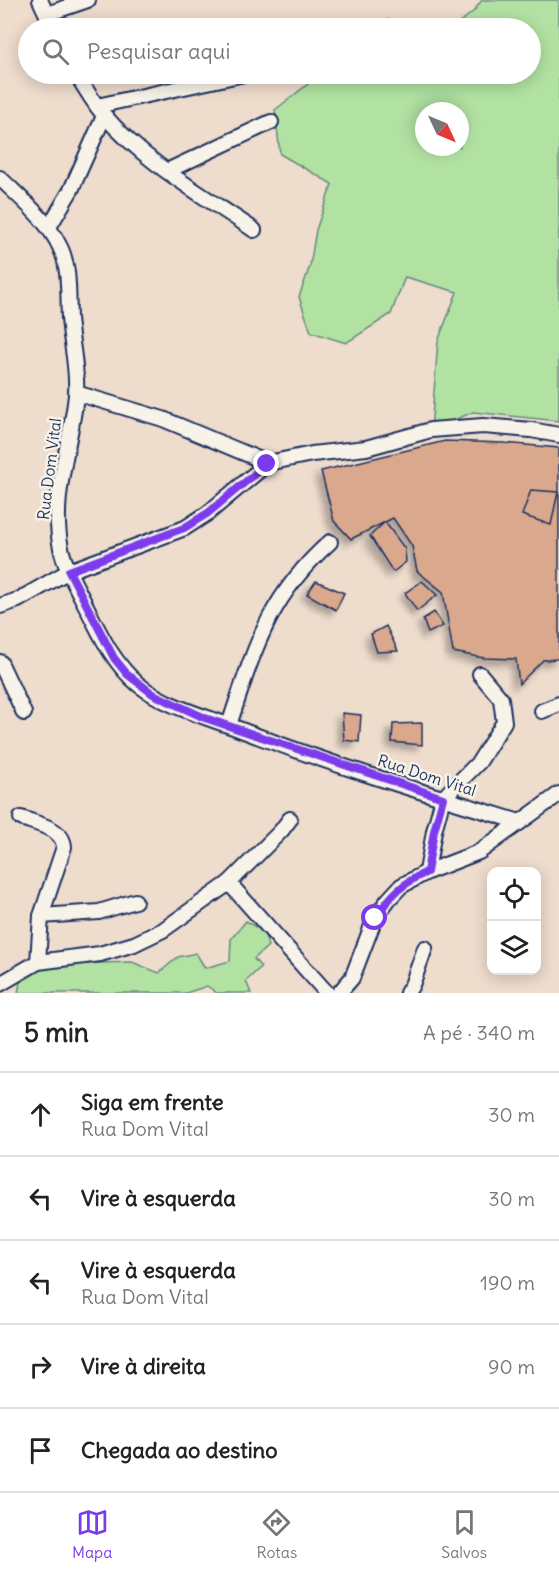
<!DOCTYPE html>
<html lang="pt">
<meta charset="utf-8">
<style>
body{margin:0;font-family:Delius,sans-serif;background:#f6f6f6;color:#222}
.controls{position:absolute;right:18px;bottom:18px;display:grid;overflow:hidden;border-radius:12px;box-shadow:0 3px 15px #0003}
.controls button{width:54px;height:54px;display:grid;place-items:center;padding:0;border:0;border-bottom:2px solid #e0e0e0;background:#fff;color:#222;font:30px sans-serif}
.compass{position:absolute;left:415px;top:102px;width:54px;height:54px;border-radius:50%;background:#fff;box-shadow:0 3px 15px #0003;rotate:134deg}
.stop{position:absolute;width:18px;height:18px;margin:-14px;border:4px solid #7c3aed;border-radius:50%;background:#fff}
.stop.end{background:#7c3aed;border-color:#fff;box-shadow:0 2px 6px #0008}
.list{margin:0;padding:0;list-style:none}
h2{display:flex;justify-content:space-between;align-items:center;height:78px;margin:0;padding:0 24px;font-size:26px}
h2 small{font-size:20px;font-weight:400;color:#767676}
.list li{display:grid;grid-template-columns:39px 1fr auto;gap:18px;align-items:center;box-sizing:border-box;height:84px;padding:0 24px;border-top:2px solid #e0e0e0}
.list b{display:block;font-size:22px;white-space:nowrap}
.list p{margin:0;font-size:20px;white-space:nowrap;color:#767676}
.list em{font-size:20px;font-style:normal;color:#767676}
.icon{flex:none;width:33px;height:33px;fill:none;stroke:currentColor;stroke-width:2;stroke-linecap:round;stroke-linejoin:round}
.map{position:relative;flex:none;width:559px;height:993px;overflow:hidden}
.search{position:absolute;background:#fff;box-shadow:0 3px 15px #0003;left:18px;right:18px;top:18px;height:66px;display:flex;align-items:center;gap:15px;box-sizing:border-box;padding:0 21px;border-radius:33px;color:#767676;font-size:22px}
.sheet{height:498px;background:#fff}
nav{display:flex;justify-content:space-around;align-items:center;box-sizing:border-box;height:84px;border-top:2px solid #e0e0e0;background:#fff;font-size:16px;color:#767676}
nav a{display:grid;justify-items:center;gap:3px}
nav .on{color:#7c3aed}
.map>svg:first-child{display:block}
.green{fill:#b1e2a2;stroke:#668880;stroke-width:1.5;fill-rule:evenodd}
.building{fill:#daa88d;stroke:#1b2f5e;stroke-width:1.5;filter:url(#shadow)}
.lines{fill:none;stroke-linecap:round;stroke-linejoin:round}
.street-casing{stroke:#1b2f5e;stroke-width:18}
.street{stroke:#f7f3e8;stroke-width:14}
.route{stroke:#7c3aed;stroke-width:8}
.labels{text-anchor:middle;stroke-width:5;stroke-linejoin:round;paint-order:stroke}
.street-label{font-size:16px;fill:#1b2f5e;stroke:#f7f3e8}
</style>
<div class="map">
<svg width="559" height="993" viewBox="0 0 559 993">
<defs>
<filter id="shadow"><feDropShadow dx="-5.5" dy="5.5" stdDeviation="3" flood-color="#0004"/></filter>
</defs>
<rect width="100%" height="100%" fill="#eedccd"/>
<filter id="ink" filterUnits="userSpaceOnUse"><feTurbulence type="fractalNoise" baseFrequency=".0167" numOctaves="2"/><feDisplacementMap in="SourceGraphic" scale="12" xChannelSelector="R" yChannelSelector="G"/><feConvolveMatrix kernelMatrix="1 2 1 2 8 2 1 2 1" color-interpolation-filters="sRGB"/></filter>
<g filter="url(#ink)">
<!-- green -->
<g class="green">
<path d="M482 0H559V421L473 412 431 430 438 341 457 292 405 277 391 314 346 343 311 332 299 297 310 266 316 230 332 184 280 154 275 110 312 81 341 74H530V28H452L473 12ZM424 111H460V147H424Z"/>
<polygon points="246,921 264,932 268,946 254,959 261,967 246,981 251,993 217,993 207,986 186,993 18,993 20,982 43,967 102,963 132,962 159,973 178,957 196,953 205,968 230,961 231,939"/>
</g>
<!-- building -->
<g class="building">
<polygon points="445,441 504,443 559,448 559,657 557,659 543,660 519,684 516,659 484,658 453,652 443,592 417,571 412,546 393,518 351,539 334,521 321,471"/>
<polygon points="531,490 558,492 551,525 522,515"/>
<polygon points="385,522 405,549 406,562 393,572 370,536"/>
<polygon points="316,581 344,593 336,610 307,594"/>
<polygon points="422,581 437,595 417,611 405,593"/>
<polygon points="434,612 443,626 428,633 423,619"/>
<polygon points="386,626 398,651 377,652 371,634"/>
<polygon points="342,713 361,715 359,742 344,740"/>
<polygon points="422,723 422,745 392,742 393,724"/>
</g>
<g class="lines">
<defs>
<g id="street">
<polyline points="40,0 53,28"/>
<polyline points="47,14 88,0"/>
<polyline points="388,28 390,28"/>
<path d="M76 74C85 87 93 103 104 115 145 163 203 195 254 230"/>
<polyline points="97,106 244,74"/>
<polyline points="167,171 271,122"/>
<path d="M0 178C21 199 47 219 60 247 70 267 68 296 69 318 71 344 78 369 76 395 71 445 50 498 61 548 66 571 80 593 90 614 103 640 116 666 139 685 167 707 204 716 236 728 329 764 425 793 520 822"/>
<polyline points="49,227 71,190 104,116"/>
<polyline points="76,393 163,419 268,463"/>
<polyline points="0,606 18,600 69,571 185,528 208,513 268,463 312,454 366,448 431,430 483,426 531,430 559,435"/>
<polyline points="0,662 24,713"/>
<polyline points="542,711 559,704"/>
<path d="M229 725C254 650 268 597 330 542"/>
<path d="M21 818C37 824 63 828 64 847L41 916 38 962"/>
<polyline points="427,872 434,831 443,798 479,762 504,722 501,699 480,674"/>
<polyline points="229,883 327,993"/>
<polyline points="41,916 99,912 135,901"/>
<polyline points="0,984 38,962 100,954 134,944 163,930 229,883 281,831 290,819"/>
<polyline points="339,993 352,978 375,918 388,900 401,886 427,872 479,852 559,794"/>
<polyline points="407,993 412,985 425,948"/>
</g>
</defs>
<!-- street casing -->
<use href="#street" class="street-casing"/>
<!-- street -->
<use href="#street" class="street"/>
</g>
</g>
<g class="lines" filter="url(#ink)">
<!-- route -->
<path class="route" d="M267 464 208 513 184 528 69 571 114 658 127 674 153 694 205 718 443 798 434 831 427 872C402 883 390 896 375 918"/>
</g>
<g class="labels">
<!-- street labels -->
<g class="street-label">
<text transform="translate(49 469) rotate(-83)" y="6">Rua Dom Vital</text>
<text transform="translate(427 775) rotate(18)" y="6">Rua Dom Vital</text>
</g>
</g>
</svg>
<div class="controls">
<button><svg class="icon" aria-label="locate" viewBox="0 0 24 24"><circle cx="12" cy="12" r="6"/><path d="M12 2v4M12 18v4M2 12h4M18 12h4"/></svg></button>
<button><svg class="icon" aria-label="layers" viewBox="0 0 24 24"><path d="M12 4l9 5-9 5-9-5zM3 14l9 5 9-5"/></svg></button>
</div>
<svg class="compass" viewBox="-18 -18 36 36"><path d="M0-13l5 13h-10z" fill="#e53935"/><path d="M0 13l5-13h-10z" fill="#767676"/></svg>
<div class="stop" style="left:375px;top:918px"></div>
<div class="stop end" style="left:267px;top:464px"></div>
<div class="search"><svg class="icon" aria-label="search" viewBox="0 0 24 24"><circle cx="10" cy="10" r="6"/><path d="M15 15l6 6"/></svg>Pesquisar aqui</div>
</div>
<section class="sheet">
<h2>5 min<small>A pé · 340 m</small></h2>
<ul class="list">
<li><svg class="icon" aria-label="ahead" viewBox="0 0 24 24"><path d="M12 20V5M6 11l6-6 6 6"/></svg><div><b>Siga em frente</b><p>Rua Dom Vital</p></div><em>30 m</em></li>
<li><svg class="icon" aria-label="left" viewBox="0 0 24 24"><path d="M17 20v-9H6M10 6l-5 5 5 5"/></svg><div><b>Vire à esquerda</b></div><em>30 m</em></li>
<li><svg class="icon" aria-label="left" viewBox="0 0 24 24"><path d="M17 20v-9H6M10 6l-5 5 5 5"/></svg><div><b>Vire à esquerda</b><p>Rua Dom Vital</p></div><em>190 m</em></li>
<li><svg class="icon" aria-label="right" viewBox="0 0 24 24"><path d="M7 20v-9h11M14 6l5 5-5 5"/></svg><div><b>Vire à direita</b></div><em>90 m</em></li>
<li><svg class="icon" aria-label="arrive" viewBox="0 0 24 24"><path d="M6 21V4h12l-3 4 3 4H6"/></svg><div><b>Chegada ao destino</b></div></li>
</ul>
</section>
<nav>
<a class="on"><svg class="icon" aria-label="map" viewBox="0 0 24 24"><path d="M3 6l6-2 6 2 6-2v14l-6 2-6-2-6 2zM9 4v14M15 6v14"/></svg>Mapa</a>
<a><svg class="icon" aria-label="directions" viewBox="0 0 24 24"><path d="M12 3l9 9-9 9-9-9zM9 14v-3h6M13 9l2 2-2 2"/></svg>Rotas</a>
<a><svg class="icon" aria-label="saved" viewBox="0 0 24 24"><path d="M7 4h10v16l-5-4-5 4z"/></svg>Salvos</a>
</nav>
